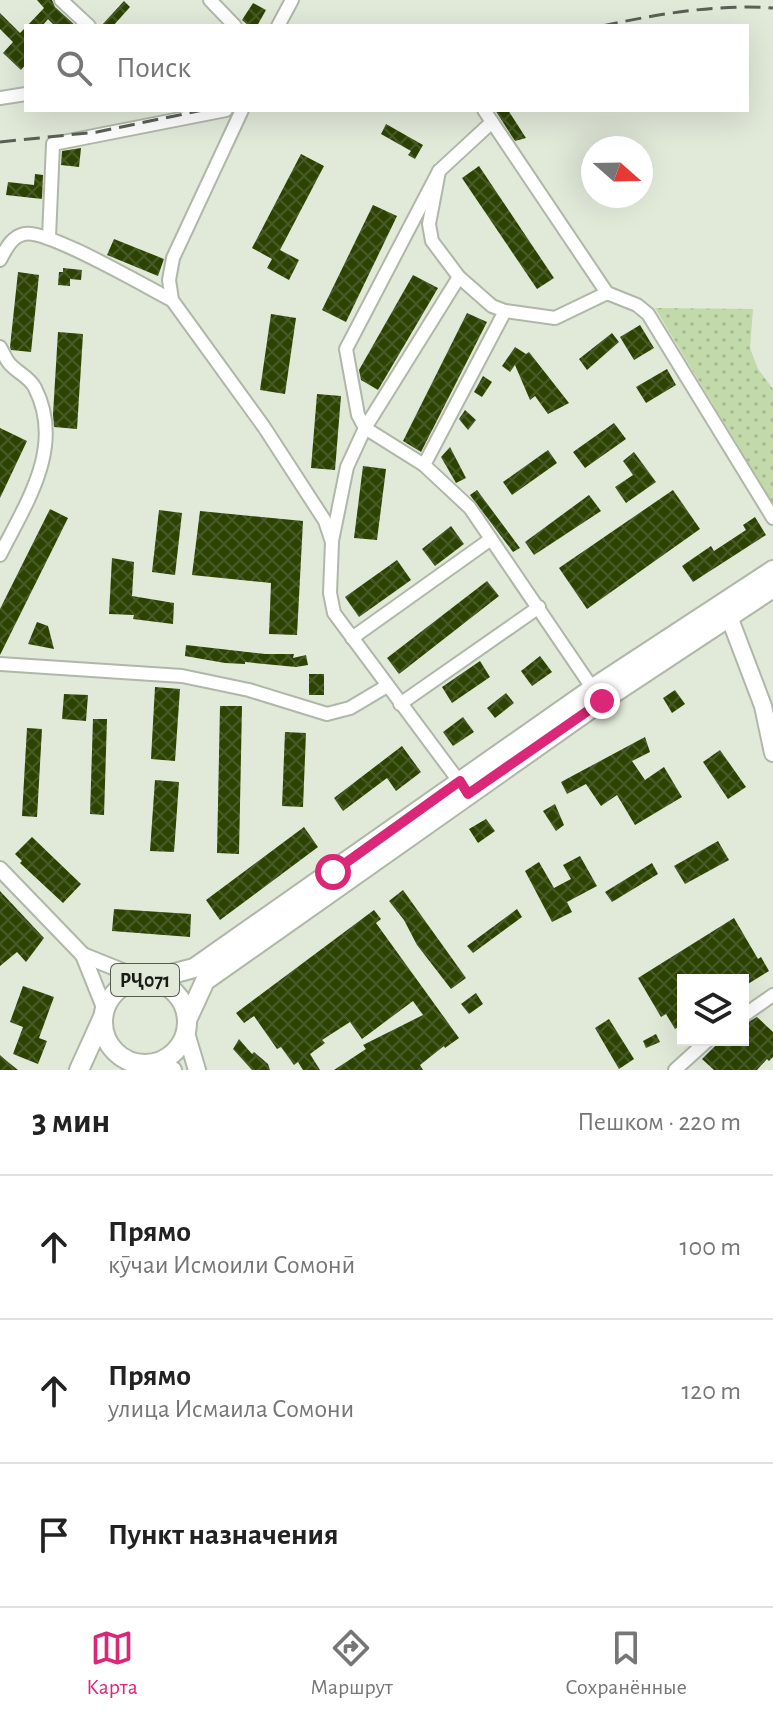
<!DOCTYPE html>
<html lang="ru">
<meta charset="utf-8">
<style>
body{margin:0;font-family:"Alegreya Sans",sans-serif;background:#f6f6f6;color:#222}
.controls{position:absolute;right:24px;bottom:24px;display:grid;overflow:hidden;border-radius:0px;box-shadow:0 8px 32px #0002}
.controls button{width:72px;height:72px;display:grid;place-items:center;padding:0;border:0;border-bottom:2px solid #e0e0e0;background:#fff;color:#222;font:40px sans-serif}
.compass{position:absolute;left:581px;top:136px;width:72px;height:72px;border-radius:50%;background:#fff;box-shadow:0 8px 32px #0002;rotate:110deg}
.stop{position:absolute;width:24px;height:24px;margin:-18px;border:6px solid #db2777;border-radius:50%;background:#fff}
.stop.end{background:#db2777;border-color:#fff;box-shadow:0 2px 8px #0008}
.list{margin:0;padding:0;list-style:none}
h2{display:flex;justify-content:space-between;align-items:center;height:104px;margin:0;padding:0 32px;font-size:34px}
h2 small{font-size:26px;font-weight:400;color:#767676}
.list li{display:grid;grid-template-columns:52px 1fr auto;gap:24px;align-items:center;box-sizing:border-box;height:144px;padding:0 32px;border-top:2px solid #e0e0e0}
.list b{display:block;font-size:30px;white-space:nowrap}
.list p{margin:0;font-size:26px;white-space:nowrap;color:#767676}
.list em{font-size:26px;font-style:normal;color:#767676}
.icon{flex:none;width:44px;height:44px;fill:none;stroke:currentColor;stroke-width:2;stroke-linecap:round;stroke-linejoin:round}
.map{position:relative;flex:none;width:773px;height:1070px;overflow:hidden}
.search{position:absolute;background:#fff;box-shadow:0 8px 32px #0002;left:24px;right:24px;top:24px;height:88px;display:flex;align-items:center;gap:20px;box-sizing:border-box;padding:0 28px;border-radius:0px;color:#767676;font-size:30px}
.sheet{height:536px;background:#fff}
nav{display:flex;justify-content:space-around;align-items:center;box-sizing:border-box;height:112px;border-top:2px solid #e0e0e0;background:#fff;font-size:22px;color:#767676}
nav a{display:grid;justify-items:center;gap:4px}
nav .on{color:#db2777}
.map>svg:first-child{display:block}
.grass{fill:url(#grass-dots)}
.building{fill:url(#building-cross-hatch)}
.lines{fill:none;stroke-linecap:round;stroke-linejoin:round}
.minor-casing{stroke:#b0b7a8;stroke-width:16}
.tertiary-casing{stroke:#b0b7a8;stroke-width:18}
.secondary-casing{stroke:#b0b7a8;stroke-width:20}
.primary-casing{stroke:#b0b7a8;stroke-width:22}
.minor{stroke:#fff;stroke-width:12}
.tertiary{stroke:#fff;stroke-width:14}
.secondary{stroke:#fff;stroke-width:16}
.primary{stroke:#fff;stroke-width:18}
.rail{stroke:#5b6057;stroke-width:3;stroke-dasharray:16 8;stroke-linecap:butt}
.route{stroke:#db2777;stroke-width:10}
.labels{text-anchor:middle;stroke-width:8;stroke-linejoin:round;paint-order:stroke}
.shield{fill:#e1e9d9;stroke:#555a50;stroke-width:2}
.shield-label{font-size:20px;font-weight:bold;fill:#191c16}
</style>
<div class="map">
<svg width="773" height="1070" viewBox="0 0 773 1070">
<defs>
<pattern id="grass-dots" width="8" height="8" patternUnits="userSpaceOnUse" patternTransform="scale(2)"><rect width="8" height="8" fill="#c2daa9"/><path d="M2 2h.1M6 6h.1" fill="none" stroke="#a6ba91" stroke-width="1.8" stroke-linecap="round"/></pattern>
<pattern id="building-cross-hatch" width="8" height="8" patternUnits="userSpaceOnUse" patternTransform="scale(2)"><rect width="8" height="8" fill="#2c4302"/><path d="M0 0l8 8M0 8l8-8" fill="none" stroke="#485b27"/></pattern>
</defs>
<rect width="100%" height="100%" fill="#e1e9d9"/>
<!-- grass -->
<polygon class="grass" points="655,308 753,309 750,348 758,369 773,389 773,504"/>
<!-- building -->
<g class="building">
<polygon points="37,0 52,0 55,7 76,26 55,26 48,19 42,26 27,26 44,8"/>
<polygon points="124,1 130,7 113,26 101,26"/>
<polygon points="253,3 266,10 257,26 249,26 242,20"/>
<polygon points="0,13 20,33 26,27 26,64 21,70 3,53 13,42 0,29"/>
<polygon points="495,110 508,110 526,138 515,141"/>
<polygon points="386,124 423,145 415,159 408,155 411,151 381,134"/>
<polygon points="81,148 79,167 61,165 62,151"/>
<polygon points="301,154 324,166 280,250 299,260 289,280 267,268 272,259 252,248"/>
<polygon points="479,166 554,278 537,289 462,178"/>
<polygon points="35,174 43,175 42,199 6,195 8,182 34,185"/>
<polygon points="373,205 397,216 346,322 322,310"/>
<polygon points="114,239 164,259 158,276 107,255"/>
<polygon points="63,268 82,270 81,280 70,279 70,286 58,285 59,272 63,272"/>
<polygon points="18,272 39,275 31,352 11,350 10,347"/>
<polygon points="413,275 438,288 378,390 361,380 359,370"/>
<polygon points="467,313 487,322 421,452 403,441"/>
<polygon points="271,314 296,318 285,394 260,390"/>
<polygon points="640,325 654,348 634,360 620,337"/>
<polygon points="58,332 83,334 77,429 54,427 53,414"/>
<polygon points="612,333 619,342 587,370 579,359"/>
<polygon points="515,347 526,354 529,352 569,403 548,414 535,396 530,400 515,365 510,372 502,366"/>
<polygon points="667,369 676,385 646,403 636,387"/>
<polygon points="483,376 492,382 482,397 474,392"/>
<polygon points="317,394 341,396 335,470 311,468"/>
<polygon points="465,410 476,420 468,430 459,419"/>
<polygon points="614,423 626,439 585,468 573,452"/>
<polygon points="0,428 27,441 0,498"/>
<polygon points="450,447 466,478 456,483 441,457"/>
<polygon points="548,450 557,463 512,495 503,482"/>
<polygon points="634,452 656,482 626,503 615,487 633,475 623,461"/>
<polygon points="363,466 386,469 377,540 354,538"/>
<polygon points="477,490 520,548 513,552 470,495"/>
<polygon points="673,490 700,529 587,609 559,568"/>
<polygon points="589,495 601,511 534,555 525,542"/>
<polygon points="50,509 68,518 0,655 0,609"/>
<polygon points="159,510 182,513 175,575 152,572"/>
<polygon points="200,511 303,521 297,635 269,634 271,583 192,575"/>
<polygon points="755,517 766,535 693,582 682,566 711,546 714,551 746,530 743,525"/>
<polygon points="451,526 464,544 435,566 422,549"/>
<polygon points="112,558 134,562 132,596 174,603 173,624 133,619 134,615 109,614"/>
<polygon points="397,560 411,580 359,617 345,597"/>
<polygon points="487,581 499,596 399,674 387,658"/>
<polygon points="37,622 48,626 54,649 28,644"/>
<polygon points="186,645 265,654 294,654 293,658 306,655 308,665 296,667 245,662 245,664 225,663 185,656"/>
<polygon points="540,656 552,672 532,686 521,671"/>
<polygon points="480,661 490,677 452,703 442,687"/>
<rect x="309" y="674" width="15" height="21"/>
<polygon points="155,687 180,689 175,761 151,759"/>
<polygon points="675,690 685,704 672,713 663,698"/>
<polygon points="506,693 514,703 495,718 487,708"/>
<polygon points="64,694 88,695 86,721 62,719"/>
<polygon points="220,706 242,706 239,854 217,853"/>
<polygon points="463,717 474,732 453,746 443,732"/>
<polygon points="93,719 107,719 104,815 90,814"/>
<polygon points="27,728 42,729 37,817 22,816"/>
<polygon points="285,732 306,733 303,807 282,806"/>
<polygon points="645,737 650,752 632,761 645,780 664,767 682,797 635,825 617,795 601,806 586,784 567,794 561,782"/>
<polygon points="402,746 421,772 396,791 387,778 343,811 334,798"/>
<polygon points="720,750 746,787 728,799 703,762"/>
<polygon points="155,780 179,782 174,852 150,851"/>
<polygon points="555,804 564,825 556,831 543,811"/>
<polygon points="486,819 495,831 478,843 469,829"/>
<polygon points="304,827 318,847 220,920 206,900"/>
<polygon points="32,837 81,884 63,903 20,863 22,861 15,854"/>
<polygon points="718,841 729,860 685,884 674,866"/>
<polygon points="580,856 597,886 567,902 572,912 552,922 525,871 539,862 554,888 571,879 563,865"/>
<polygon points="652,863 658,874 612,902 605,892"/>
<polygon points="403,890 466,978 451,989 417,945 404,920 389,901"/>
<polygon points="0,891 44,938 26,962 17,952 0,966"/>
<polygon points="114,909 191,914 190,937 112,931"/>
<polygon points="517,909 522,917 473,953 467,946"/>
<polygon points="374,910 381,919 376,923 459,1038 445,1048 444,1046 420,1065 423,1070 334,1070 366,1049 363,1045 423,1015 413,1001 362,1039 350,1022 322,1040 325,1043 310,1054 320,1070 303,1070 298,1062 294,1065 281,1047 277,1049 254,1016 244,1023 236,1013"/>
<polygon points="734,918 758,959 761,957 769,971 743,987 743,980 683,980 683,1024 675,1029 666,1014 661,1017 638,978"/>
<polygon points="23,986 54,997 39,1038 47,1041 38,1064 13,1054 23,1027 10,1022"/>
<polygon points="476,993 483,1004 469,1014 461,1004"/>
<polygon points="757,1017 773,1032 773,1057 769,1061 767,1059 757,1070 714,1070 702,1059 721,1040 743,1040 743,1025"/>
<polygon points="609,1019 634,1059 619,1069 595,1028"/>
<polygon points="656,1034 660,1042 646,1048 643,1041"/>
<polygon points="239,1039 252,1054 254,1052 268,1064 270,1070 252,1070 233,1049"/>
<polygon points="0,1055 8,1062 18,1070 0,1070"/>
</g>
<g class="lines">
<defs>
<g id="minor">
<polyline points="61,0 89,26"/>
<polyline points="210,0 235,26"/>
<polyline points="278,26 292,0"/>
<polyline points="0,98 26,94"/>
<polyline points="242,110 173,258 169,280 172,300 264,427 325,521 332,542 330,593 334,613 464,788"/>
<polyline points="484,110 607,293 637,305 648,314 773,518"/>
<polyline points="492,122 439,171 429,224 432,241 459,277 492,306 505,311 555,318 607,293"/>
<polyline points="439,171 346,349 358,415 365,428 424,465 470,508 595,692"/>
<polyline points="49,237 53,144 226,110"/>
<path d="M0 260C6 249 11 237 24 234 46 228 146 287 172 300"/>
<path d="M0 347C3 352 5 358 9 363 16 372 30 377 35 388 65 447 26 503 0 555"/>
<polyline points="424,465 505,311"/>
<polyline points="332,541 347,467 365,428 459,277"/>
<polyline points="352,638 491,539"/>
<polyline points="0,664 182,676 249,690 327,714 350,708 387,686"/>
<polyline points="400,704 539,607"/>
<polyline points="743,1016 773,995"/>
<polyline points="675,1070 708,1040"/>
</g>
<g id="tertiary">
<polyline points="0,869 83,955 145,980"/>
<polyline points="83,955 105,1010"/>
</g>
<g id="secondary">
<polyline points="725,606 763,706 773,753"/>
<polyline points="186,1033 197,1070"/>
<polyline points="157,1063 173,1070"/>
</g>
<g id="primary">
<polyline points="149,980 194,968 593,688 773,570"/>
<circle cx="145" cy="1022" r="42"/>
<polyline points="187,1020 205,981 602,701 773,588"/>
<polyline points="79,1070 103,1017"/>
</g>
</defs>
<!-- minor casing -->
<use href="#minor" class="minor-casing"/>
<!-- tertiary casing -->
<use href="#tertiary" class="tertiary-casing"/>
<!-- secondary casing -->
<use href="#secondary" class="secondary-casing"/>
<!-- primary casing -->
<use href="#primary" class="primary-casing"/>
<!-- minor -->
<use href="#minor" class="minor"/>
<!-- tertiary -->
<use href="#tertiary" class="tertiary"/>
<!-- secondary -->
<use href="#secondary" class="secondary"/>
<!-- primary -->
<use href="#primary" class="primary"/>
<!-- rail -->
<g class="rail">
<path d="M602 26C658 14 715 4 773 8"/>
<polyline points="0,142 97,132 203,110"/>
</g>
</g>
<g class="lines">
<!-- route -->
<polyline class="route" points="333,872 460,781 468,794 602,701"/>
</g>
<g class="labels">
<!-- shield labels -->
<rect class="shield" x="111" y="964" width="68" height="32" rx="6"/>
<g class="shield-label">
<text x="145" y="987">РҶ071</text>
</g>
</g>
</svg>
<div class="controls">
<button><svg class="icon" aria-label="layers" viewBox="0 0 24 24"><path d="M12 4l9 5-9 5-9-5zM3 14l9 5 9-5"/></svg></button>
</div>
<svg class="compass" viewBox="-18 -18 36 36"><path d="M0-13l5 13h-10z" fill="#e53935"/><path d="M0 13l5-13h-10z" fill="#767676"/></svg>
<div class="stop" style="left:333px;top:872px"></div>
<div class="stop end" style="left:602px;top:701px"></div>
<div class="search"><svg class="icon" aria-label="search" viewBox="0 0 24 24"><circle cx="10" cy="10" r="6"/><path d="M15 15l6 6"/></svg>Поиск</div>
</div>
<section class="sheet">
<h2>3 мин<small>Пешком · 220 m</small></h2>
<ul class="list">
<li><svg class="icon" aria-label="ahead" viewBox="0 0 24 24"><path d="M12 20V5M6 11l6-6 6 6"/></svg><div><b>Прямо</b><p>кӯчаи Исмоили Сомонӣ</p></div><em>100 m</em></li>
<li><svg class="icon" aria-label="ahead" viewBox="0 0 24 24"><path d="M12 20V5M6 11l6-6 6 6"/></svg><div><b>Прямо</b><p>улица Исмаила Сомони</p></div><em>120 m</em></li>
<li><svg class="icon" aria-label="arrive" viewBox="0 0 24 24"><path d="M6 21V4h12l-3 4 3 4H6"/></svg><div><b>Пункт назначения</b></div></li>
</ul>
</section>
<nav>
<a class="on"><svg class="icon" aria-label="map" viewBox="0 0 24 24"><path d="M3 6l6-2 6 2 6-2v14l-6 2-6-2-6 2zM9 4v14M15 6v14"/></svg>Карта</a>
<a><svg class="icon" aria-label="directions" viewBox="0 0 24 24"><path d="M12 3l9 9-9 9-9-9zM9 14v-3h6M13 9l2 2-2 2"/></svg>Маршрут</a>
<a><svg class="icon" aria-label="saved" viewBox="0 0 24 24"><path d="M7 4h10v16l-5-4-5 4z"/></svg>Сохранённые</a>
</nav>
